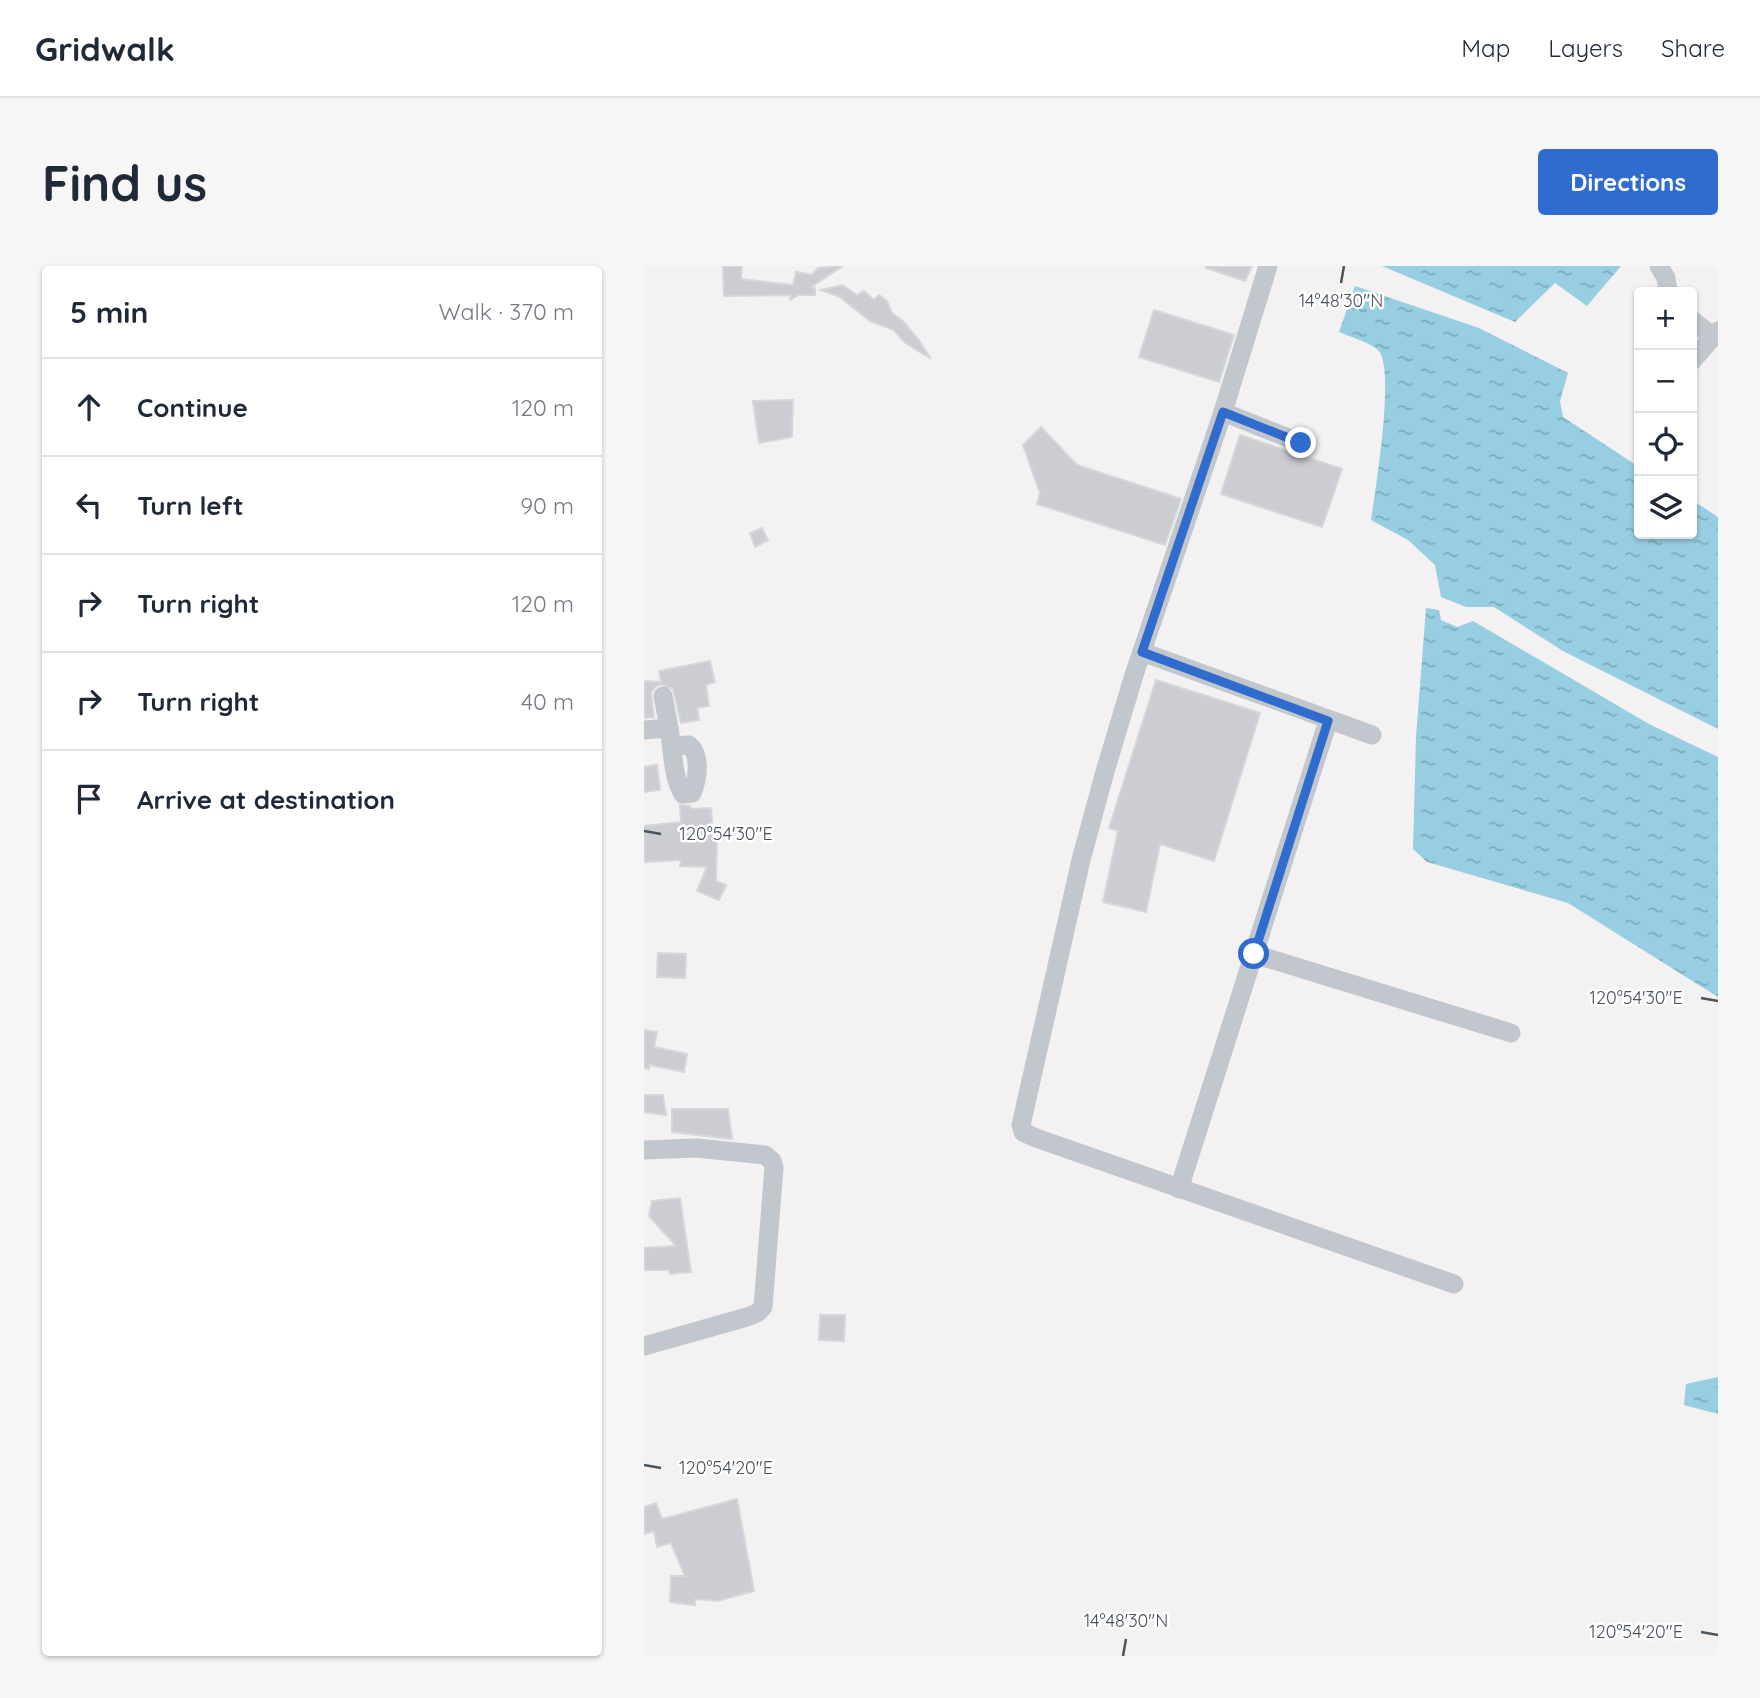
<!DOCTYPE html>
<meta charset="utf-8">
<style>
body{margin:0;font-family:Quicksand,sans-serif;background:#f6f6f7;color:#1f2937}
.controls{position:absolute;right:21px;top:21px;display:grid;overflow:hidden;border-radius:7px;box-shadow:0 2px 5px #0004}
.controls button{width:63px;height:63px;display:grid;place-items:center;padding:0;border:0;border-bottom:2px solid #e0e1e3;background:#fff;color:#1f2937;font:35px sans-serif}
.stop{position:absolute;width:21px;height:21px;margin:-16px;border:5px solid #2f6cce;border-radius:50%;background:#fff}
.stop.end{background:#2f6cce;border-color:#fff;box-shadow:0 2px 7px #0008}
.list{margin:0;padding:0;list-style:none}
h2{display:flex;justify-content:space-between;align-items:center;height:91px;margin:0;padding:0 28px;font-size:30px}
h2 small{font-size:23px;font-weight:400;color:#747a83}
.list li{display:grid;grid-template-columns:46px 1fr auto;gap:21px;align-items:center;box-sizing:border-box;height:98px;padding:0 28px;border-top:2px solid #e0e1e3}
.list b{display:block;font-size:26px;white-space:nowrap}
.list em{font-size:23px;font-style:normal;color:#747a83}
.icon{flex:none;width:38px;height:38px;fill:none;stroke:currentColor;stroke-width:2;stroke-linecap:round;stroke-linejoin:round}
.map{position:relative;flex:none;width:1074px;height:1390px;overflow:hidden;border-radius:7px}
header{display:flex;align-items:center;gap:42px;box-sizing:border-box;height:98px;padding:0 35px;background:#fff;border-bottom:2px solid #e0e1e3}
header strong{font-size:33px}
nav{display:flex;gap:38px;margin-inline-start:auto;font-size:24px}
.intro{display:flex;align-items:center;justify-content:space-between;box-sizing:border-box;height:168px;padding:0 42px}
h1{margin:0;font-size:49px}
.button{padding:18px 32px;border-radius:7px;background:#2f6cce;color:#fff;font-size:24px;font-weight:700}
main{display:flex;gap:42px;padding:0 42px}
aside{flex:1;background:#fff;border-radius:7px;box-shadow:0 2px 5px #0004}
.map>svg:first-child{display:block}
.water{fill:url(#water-ripples)}
.building{fill:#cbcdd2;stroke:#d5d7db;stroke-width:2}
.lines{fill:none;stroke-linecap:round;stroke-linejoin:round}
.minor{stroke:#c1c7cd;stroke-width:19}
.route{stroke:#2f6cce;stroke-width:9}
.ticks{fill:none;stroke:#4b535c;stroke-width:2.5}
.ticks-label{font-size:18px;text-anchor:middle;fill:#4b535c;stroke:#fff;stroke-width:5;stroke-linejoin:round;paint-order:stroke}
</style>
<header>
<strong>Gridwalk</strong>
<nav><a>Map</a><a>Layers</a><a>Share</a></nav>
</header>
<div class="intro"><h1>Find us</h1><a class="button">Directions</a></div>
<main>
<aside>
<h2>5 min<small>Walk · 370 m</small></h2>
<ul class="list">
<li><svg class="icon" aria-label="ahead" viewBox="0 0 24 24"><path d="M12 20V5M6 11l6-6 6 6"/></svg><div><b>Continue</b></div><em>120 m</em></li>
<li><svg class="icon" aria-label="left" viewBox="0 0 24 24"><path d="M17 20v-9H6M10 6l-5 5 5 5"/></svg><div><b>Turn left</b></div><em>90 m</em></li>
<li><svg class="icon" aria-label="right" viewBox="0 0 24 24"><path d="M7 20v-9h11M14 6l5 5-5 5"/></svg><div><b>Turn right</b></div><em>120 m</em></li>
<li><svg class="icon" aria-label="right" viewBox="0 0 24 24"><path d="M7 20v-9h11M14 6l5 5-5 5"/></svg><div><b>Turn right</b></div><em>40 m</em></li>
<li><svg class="icon" aria-label="arrive" viewBox="0 0 24 24"><path d="M6 21V4h12l-3 4 3 4H6"/></svg><div><b>Arrive at destination</b></div></li>
</ul>
</aside>
<div class="map">
<svg width="1074" height="1390" viewBox="0 0 1074 1390">
<defs>
<pattern id="water-ripples" width="26" height="14" patternUnits="userSpaceOnUse" patternTransform="scale(1.75)"><rect width="26" height="14" fill="#97cee2"/><path d="M2 4q2-2 4 0t4 0M15 11q2-2 4 0t4 0" fill="none" stroke="#7daaba"/></pattern>
</defs>
<rect width="100%" height="100%" fill="#f3f1f1"/>
<!-- water -->
<g class="water">
<polygon points="738,0 977,0 943,40 911,17 871,56"/>
<path d="M711 20 835 62 924 107 916 135 919 151 995 201V268H1048V234L1074 251V463L919 385 850 341H822L797 331 791 299 764 274 727 254C731 226 752 101 734 84 727 77 704 70 695 66Z"/>
<polygon points="782,342 795,344 797,354 813,361 829,355 1005,458 1074,491 1074,731 924,637 783,596 769,583 772,471"/>
<polygon points="1074,1111 1074,1148 1040,1139 1042,1118"/>
</g>
<!-- building -->
<g class="building">
<polygon points="79,0 98,0 97,13 149,19 152,6 168,9 174,2 199,0 167,21 171,22 171,29 154,29 146,34 147,29 80,30"/>
<polygon points="562,0 608,0 601,15 562,2"/>
<polygon points="198,19 213,29 220,25 230,34 235,29 243,35 248,47 259,55 274,73 287,93 260,76 250,64 226,55 196,31 177,24"/>
<polygon points="510,44 590,69 575,116 495,91"/>
<polygon points="149,134 148,171 115,177 109,135"/>
<polygon points="397,161 433,199 537,233 521,279 393,238 396,227 379,179"/>
<polygon points="596,169 698,203 678,261 577,228"/>
<polygon points="118,262 124,274 111,281 106,267"/>
<polygon points="66,395 71,416 62,419 65,440 53,442 55,454 37,457 29,423 17,418 11,421 7,427 10,451 0,452 0,415 17,416 15,405"/>
<polygon points="512,414 616,447 570,595 516,578 502,646 459,636 474,565 465,562"/>
<polygon points="13,499 16,524 0,526 0,501"/>
<polygon points="36,539 46,540 47,543 67,542 69,571 73,571 72,615 82,619 75,634 53,625 63,601 36,600 37,594 0,596 0,560 37,556"/>
<polygon points="14,687 42,688 41,712 13,711"/>
<polygon points="0,764 13,766 10,781 43,788 40,806 6,799 5,803 0,802"/>
<polygon points="0,829 19,829 22,849 0,846"/>
<polygon points="28,843 84,843 88,873 28,866"/>
<polygon points="36,932 47,1006 26,1008 25,1004 0,1004 0,982 32,980 5,950 8,935"/>
<polygon points="176,1049 201,1049 200,1075 175,1074"/>
<polygon points="93,1233 110,1325 73,1335 51,1333 51,1339 26,1336 27,1310 41,1310 27,1277 13,1281 10,1265 0,1268 0,1241 12,1237 18,1253"/>
</g>
<g class="lines">
<!-- minor -->
<g class="minor">
<polyline points="624,0 579,146 490,409 460,509 437,594 377,859 379,866 392,872 810,1018"/>
<polyline points="1015,0 1022,12 1024,26"/>
<polyline points="1048,54 1069,71"/>
<polyline points="1048,95 1074,65"/>
<polyline points="579,146 657,177"/>
<polyline points="498,386 728,469"/>
<path d="M25 462C29 482 28 510 39 528L48 527C54 513 57 489 45 479L28 480"/>
<polyline points="0,464 25,462 19,430"/>
<polyline points="610,688 867,767"/>
<polyline points="0,884 52,882 121,889 128,895 130,901 119,1041 113,1047 103,1051 0,1080"/>
<polyline points="535,923 684,455"/>
</g>
</g>
<g class="lines">
<!-- route -->
<polyline class="route" points="610,688 684,455 498,386 579,146 657,177"/>
</g>
<!-- ticks -->
<path class="ticks" d="M697 17 700 0M0 565 17 568M1057 732 1074 735M0 1199 17 1202M1057 1366 1074 1369M479 1390 482 1373"/>
<g class="ticks-label">
<text x="697" y="41">14°48'30"N</text>
<text x="82" y="574">120°54'30"E</text>
<text x="992" y="738">120°54'30"E</text>
<text x="82" y="1208">120°54'20"E</text>
<text x="482" y="1361">14°48'30"N</text>
<text x="992" y="1372">120°54'20"E</text>
</g>
</svg>
<div class="controls">
<button>+</button>
<button>−</button>
<button><svg class="icon" aria-label="locate" viewBox="0 0 24 24"><circle cx="12" cy="12" r="6"/><path d="M12 2v4M12 18v4M2 12h4M18 12h4"/></svg></button>
<button><svg class="icon" aria-label="layers" viewBox="0 0 24 24"><path d="M12 4l9 5-9 5-9-5zM3 14l9 5 9-5"/></svg></button>
</div>
<div class="stop" style="left:610px;top:688px"></div>
<div class="stop end" style="left:657px;top:177px"></div>
</div>
</main>
